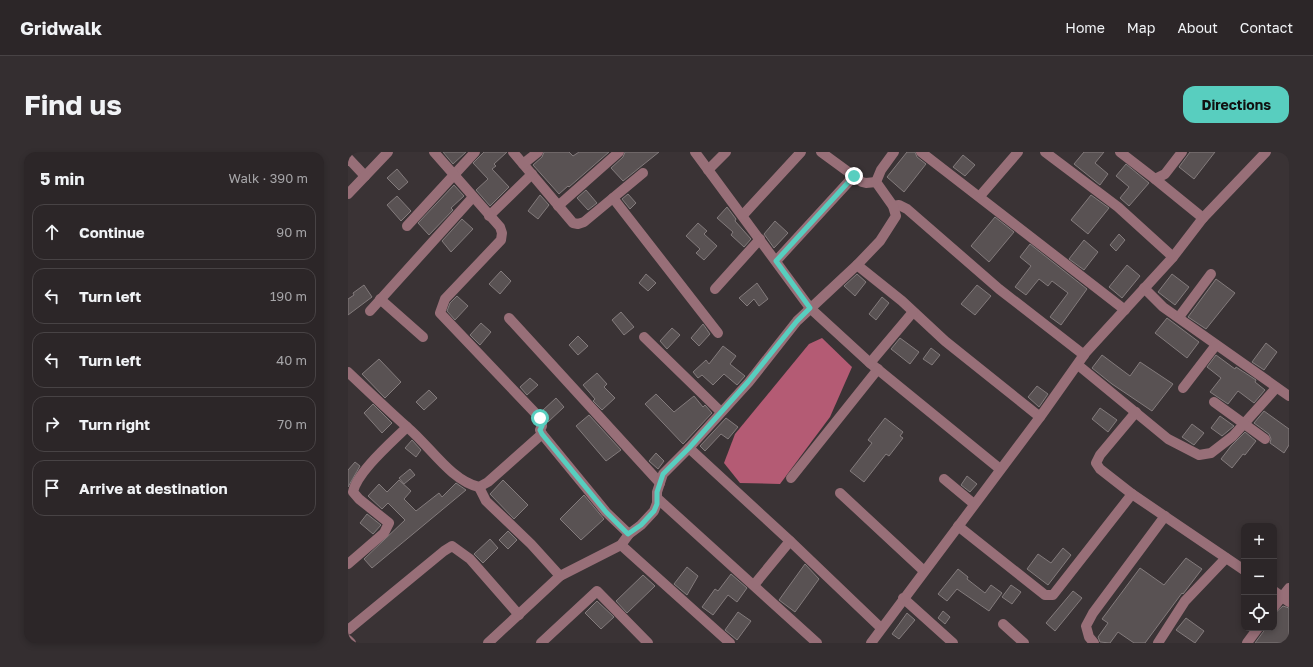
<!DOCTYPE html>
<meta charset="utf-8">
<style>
body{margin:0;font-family:"Golos Text",sans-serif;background:#342e30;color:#f1f3f6}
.controls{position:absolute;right:12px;bottom:12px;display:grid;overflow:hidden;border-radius:8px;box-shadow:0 2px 6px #0003}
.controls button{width:36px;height:36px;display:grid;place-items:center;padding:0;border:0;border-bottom:1px solid #484345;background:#2c2628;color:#f1f3f6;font:20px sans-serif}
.stop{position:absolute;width:12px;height:12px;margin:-9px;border:3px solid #58cebf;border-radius:50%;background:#fff}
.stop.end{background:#58cebf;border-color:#fff;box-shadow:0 1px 4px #0008}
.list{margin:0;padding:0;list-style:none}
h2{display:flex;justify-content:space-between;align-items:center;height:52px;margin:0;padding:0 16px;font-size:17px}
h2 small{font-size:13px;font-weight:400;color:#a6a5a8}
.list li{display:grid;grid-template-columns:26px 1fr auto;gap:12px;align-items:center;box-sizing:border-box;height:56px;margin:0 8px 8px;padding:0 8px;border:1px solid #484345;border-radius:12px}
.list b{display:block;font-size:15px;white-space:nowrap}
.list em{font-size:13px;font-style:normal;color:#a6a5a8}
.icon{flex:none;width:22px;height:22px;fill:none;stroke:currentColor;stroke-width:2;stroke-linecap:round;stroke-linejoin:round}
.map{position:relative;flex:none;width:941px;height:491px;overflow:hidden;border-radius:12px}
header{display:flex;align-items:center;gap:24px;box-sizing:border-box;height:56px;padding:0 20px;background:#2c2628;border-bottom:1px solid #484345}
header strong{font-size:19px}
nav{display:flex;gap:22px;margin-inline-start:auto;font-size:14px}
.intro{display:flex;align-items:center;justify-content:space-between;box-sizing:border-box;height:96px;padding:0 24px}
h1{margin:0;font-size:28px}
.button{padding:10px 18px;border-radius:12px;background:#58cebf;color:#111;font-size:14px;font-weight:700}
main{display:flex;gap:24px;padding:0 24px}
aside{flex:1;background:#2c2628;border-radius:12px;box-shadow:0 2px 6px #0003}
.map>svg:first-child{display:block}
.water{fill:#b45b74}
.building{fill:#595253;stroke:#837b7c}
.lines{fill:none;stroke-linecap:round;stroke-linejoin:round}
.minor{stroke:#986f78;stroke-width:10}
.route{stroke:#58cebf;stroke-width:5}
</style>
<header>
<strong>Gridwalk</strong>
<nav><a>Home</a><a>Map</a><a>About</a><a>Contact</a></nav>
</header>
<div class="intro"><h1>Find us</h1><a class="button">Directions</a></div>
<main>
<aside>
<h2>5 min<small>Walk · 390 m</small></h2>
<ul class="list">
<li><svg class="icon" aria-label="ahead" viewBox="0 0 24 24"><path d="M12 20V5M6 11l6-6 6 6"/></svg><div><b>Continue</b></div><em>90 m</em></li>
<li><svg class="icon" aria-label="left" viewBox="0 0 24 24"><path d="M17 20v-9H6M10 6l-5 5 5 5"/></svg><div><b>Turn left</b></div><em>190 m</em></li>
<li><svg class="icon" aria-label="left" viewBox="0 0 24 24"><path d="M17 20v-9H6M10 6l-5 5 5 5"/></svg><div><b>Turn left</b></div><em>40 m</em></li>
<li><svg class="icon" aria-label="right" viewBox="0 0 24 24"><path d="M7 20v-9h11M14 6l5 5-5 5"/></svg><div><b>Turn right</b></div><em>70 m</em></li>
<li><svg class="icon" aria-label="arrive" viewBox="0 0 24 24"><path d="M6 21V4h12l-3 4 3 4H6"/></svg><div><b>Arrive at destination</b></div></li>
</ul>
</aside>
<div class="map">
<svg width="941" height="491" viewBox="0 0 941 491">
<rect width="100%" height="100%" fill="#3a3335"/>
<!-- water -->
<polygon class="water" points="474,186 504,215 482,265 432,332 392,331 376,311 387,282 461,192"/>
<!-- building -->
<g class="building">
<polygon points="95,0 118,0 105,12"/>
<polygon points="136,0 159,0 146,12 148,14 144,17 161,35 142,54 128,38 140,27 125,11"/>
<polygon points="196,0 221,0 225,4 231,0 261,0 221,35 220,34 211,42 185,13 194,5"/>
<polygon points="277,0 311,0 275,29 263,16 275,5"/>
<polygon points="559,0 567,0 569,5 578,12 556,40 539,25"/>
<polygon points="736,0 756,0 747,11 760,22 752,33 726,12"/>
<polygon points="842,0 867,0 846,27 831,15"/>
<polygon points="615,3 627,13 617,24 605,15"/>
<polygon points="778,12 801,31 781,54 772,46 781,35 768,24"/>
<polygon points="49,17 60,30 51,38 39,26"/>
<polygon points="106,33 116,44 103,56 105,58 81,83 70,71"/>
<polygon points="238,38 249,51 240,58 229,46"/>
<polygon points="280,42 288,51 282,57 274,47"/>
<polygon points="192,43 201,53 190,67 180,59"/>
<polygon points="743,43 761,56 740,82 723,68"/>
<polygon points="49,44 63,59 53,69 39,53"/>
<polygon points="379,55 388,67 387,69 403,87 396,95 383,83 385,80 369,66"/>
<polygon points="647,65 666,80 641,110 623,94"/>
<polygon points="114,67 125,77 103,100 94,89"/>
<polygon points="427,69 440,81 426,96 416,82"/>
<polygon points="350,71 359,79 356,82 369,94 356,108 348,101 352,97 338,84"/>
<polygon points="771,82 777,88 768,99 762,93"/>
<polygon points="736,88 750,100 736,118 721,107"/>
<polygon points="682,92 739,137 713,173 702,165 720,141 704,129 700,134 691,127 678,143 667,135 683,114 672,105"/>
<polygon points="779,113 792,124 774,146 761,135"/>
<polygon points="153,119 163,129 152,142 141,132"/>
<polygon points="298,122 308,131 300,139 291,131"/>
<polygon points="509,122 518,130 507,144 496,134"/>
<polygon points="824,122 841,135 827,153 810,140"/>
<polygon points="868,127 887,141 858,177 840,165"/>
<polygon points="409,131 420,147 411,154 406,147 399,154 391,146"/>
<polygon points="16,133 24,145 0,163 0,147 6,143 5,141"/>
<polygon points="629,133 643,144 627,163 613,152"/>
<polygon points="109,144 120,154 107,168 99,159 102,151"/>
<polygon points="534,145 541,151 528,168 521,162"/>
<polygon points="273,160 286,175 276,183 264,168"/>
<polygon points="819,166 851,190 839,206 807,181"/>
<polygon points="133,171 143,180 132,193 122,183"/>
<polygon points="355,172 362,182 351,194 343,186"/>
<polygon points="324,176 332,183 319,197 312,189"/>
<polygon points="230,184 240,194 230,203 221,193"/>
<polygon points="552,186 571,200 562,212 543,197"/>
<polygon points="918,191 929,200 916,218 904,210"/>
<polygon points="375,194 388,204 382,212 397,224 389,233 376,222 365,233 354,223 350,226 345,220 358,208 361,212"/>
<polygon points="583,196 592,203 584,213 575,207"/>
<polygon points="754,203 782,224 792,210 825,232 804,259 764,232 744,216"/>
<polygon points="868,203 887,217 888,215 908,228 907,230 917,238 906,251 890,239 880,252 862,240 873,226 859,215"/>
<polygon points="31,207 53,230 37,246 14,222"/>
<polygon points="249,221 259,232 256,235 267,246 254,258 245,249 247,247 235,233"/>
<polygon points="182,226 190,233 179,243 172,235"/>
<polygon points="689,234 700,242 691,255 680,245"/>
<polygon points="81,238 89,246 76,258 68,250"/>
<polygon points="308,242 326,260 346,244 355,255 357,253 364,261 335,292 297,252"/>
<polygon points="208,246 216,255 200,270 194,259"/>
<polygon points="25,252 44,271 34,281 16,261"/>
<polygon points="752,256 769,268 760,280 744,267"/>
<polygon points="916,259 941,277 941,293 936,301 922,291 923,287 921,282 906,271"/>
<polygon points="241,263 273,298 258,309 228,274"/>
<polygon points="872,264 886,274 874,284 863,276"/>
<polygon points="378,266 390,275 380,287 373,282 357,299 352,294"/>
<polygon points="537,266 555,280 552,284 555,286 541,304 538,302 516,330 502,319 524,291 520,288"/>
<polygon points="844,272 856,281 846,293 834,285"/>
<polygon points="897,280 908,289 897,303 895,302 884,316 873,307 883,294"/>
<polygon points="64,288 73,298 68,305 57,296"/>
<polygon points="308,301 316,309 310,317 301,309"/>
<polygon points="7,310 12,314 0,335 0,318"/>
<polygon points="62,317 67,323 56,332 51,326"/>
<polygon points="619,324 629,332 622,340 613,333"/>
<polygon points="51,328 63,339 56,347 68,359 91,341 94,345 108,331 118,338 24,416 16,407 57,368 40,351 34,357 20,344 31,332 39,340"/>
<polygon points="155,328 180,353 166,367 142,342"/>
<polygon points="236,343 256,367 233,388 212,367"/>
<polygon points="19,362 33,373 25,382 12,371"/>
<polygon points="160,379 169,388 160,397 151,388"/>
<polygon points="142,387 150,396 135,411 126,402"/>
<polygon points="715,396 723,403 700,433 679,417 690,402 703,411"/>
<polygon points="838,406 854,417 835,442 834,441 797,491 786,491 770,480 762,491 752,490 750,485 760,471 754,467 792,416 816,433"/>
<polygon points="457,412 471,427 447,460 431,448"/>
<polygon points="339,415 350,424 339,443 326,432"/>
<polygon points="610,417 620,425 619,427 637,441 643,433 654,441 641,459 609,437 599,449 590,442"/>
<polygon points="383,422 399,436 389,450 380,443 365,463 354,455 367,437 370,439"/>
<polygon points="295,423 307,434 279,461 268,449"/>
<polygon points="663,433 673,440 664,452 654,445"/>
<polygon points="725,439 734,446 707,479 698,471"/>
<polygon points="249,449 266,465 253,477 237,461"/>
<polygon points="935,454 941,456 941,491 907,491 918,476 926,476 926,462"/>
<polygon points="595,459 602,465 597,472 590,466"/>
<polygon points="390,460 403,469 389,488 377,478"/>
<polygon points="559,461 567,468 551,487 544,482"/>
<polygon points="838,466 856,479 847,491 828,478"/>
</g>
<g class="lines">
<!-- minor -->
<g class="minor">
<polyline points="165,0 225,71 230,72 236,70 295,21"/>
<polyline points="347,0 462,156 522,211 652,317"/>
<polyline points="473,0 514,30 518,31 528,30"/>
<polyline points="573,0 777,158"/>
<polyline points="697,0 770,55 825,105"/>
<polyline points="772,0 807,27 817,22 834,0"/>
<polyline points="0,6 17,24"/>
<polyline points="175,12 190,0"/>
<polyline points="360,18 378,0"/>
<polyline points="807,27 855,66"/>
<polyline points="0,42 40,0"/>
<polyline points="632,44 670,0"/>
<polyline points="265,46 370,181"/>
<polyline points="210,54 271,0"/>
<polyline points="545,54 551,53 559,57 651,137 736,203"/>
<polyline points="395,63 453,0"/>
<polyline points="141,64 184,22"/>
<polyline points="59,74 127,0"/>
<polyline points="428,109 506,24"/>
<polyline points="509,113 554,149 597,189 692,265"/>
<polyline points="796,136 815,155 941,244"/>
<polyline points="367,137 412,87"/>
<polyline points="32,147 75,185"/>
<polyline points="22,159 125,45"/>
<polyline points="831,165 863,122"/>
<polyline points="161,166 312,331"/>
<polyline points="296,185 373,260"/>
<polyline points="522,211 565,160"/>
<polyline points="730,213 820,287 851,303 863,301 885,284 928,236"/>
<path d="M0 220C20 239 39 257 59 275 81 293 103 329 131 335L140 330 194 282 192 278 194 274 192 266 92 161 97 147 153 88 154 81 152 75 86 0"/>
<polyline points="835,236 868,193"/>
<polyline points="866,250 917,287"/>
<polyline points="788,260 752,303 748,311 752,317 784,342 896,418"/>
<polyline points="194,282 258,360 281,382"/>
<polyline points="341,296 442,389 533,476"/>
<polyline points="443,326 530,217"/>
<polyline points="596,327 626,352"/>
<polyline points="131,335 138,349 183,392 212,424"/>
<polyline points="492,341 576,419"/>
<polyline points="309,346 469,491"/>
<polyline points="610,374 697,443 705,443 784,342"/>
<polyline points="273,393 382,491"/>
<path d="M0 412 36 381 41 371 11 347 5 340C9 320 44 290 59 275"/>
<polyline points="406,433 442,389"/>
<polyline points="926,439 941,450"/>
<polyline points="555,446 605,491"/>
<polyline points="926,455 941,436"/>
<polyline points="655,472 676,491"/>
<polyline points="0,478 96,399 104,394 122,407 171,463"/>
<polyline points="0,488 3,491"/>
<polyline points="140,491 212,424 273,393 281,382 293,373 306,359 309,351 309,340 315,322 341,296 401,230 449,169 509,113 532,89 548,64 545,54 528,30 533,18 546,0"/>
<polyline points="193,491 249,439 300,491"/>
<polyline points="523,491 692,265 738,200 825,105 855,66 918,0"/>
<polyline points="746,491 741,485 738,474 745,461 817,364"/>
<polyline points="810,491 837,449 878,406"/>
<polyline points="899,491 910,476"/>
</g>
</g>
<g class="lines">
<!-- route -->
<polyline class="route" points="192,266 194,274 192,278 194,282 258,360 280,382 293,373 306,359 309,352 309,340 315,322 341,296 400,230 449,169 462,156 428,109 506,24"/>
</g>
</svg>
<div class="controls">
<button>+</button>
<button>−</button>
<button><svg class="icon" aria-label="locate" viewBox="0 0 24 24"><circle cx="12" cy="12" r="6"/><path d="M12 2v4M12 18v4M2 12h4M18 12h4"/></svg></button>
</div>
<div class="stop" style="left:192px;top:266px"></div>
<div class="stop end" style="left:506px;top:24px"></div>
</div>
</main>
